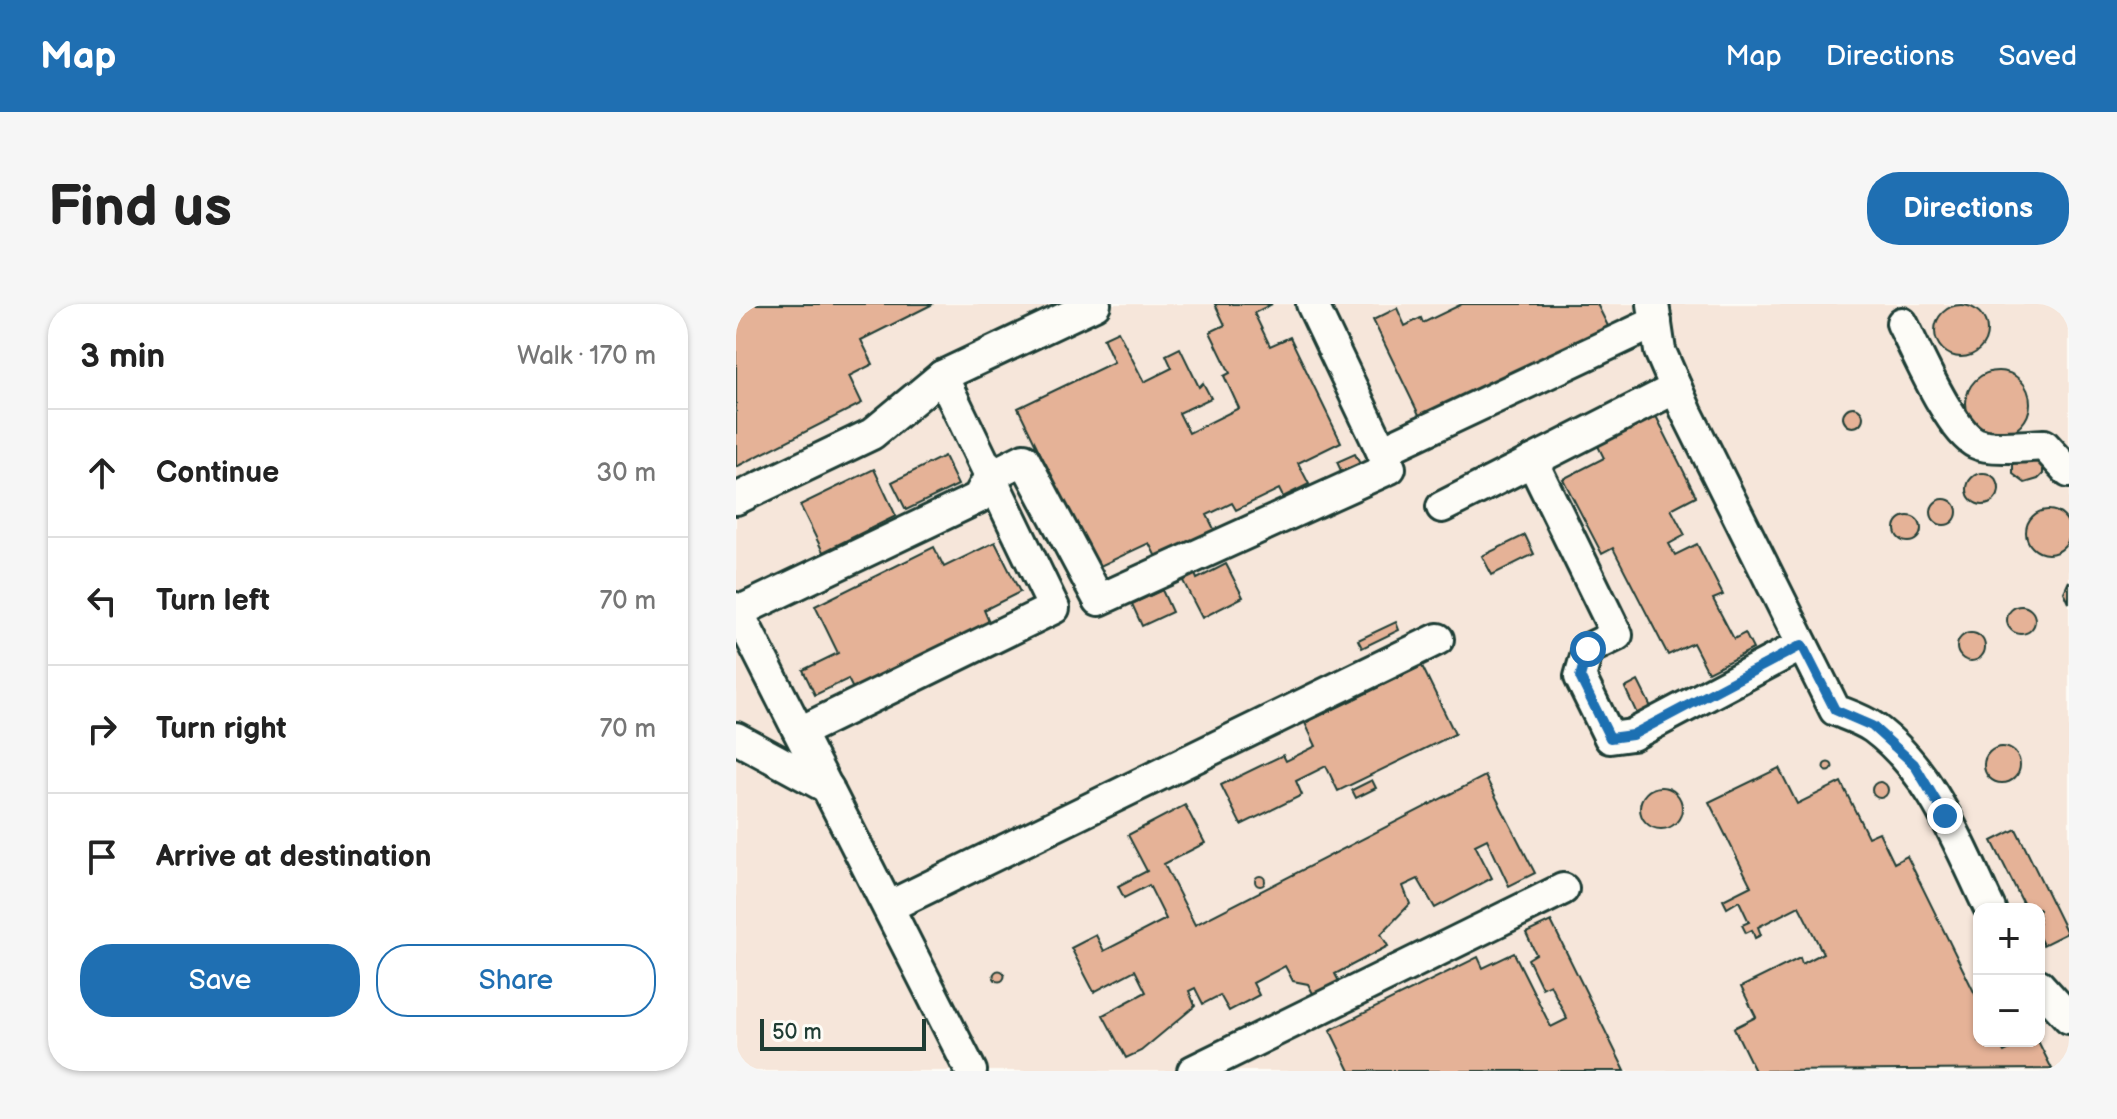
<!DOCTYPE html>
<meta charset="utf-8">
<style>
body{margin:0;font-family:"Balsamiq Sans",sans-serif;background:#f6f6f6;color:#222}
.controls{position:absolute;right:24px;bottom:24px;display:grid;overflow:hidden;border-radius:16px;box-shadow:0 2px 6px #0004}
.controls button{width:72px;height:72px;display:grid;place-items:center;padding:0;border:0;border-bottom:2px solid #e0e0e0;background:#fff;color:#222;font:40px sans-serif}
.scale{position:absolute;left:24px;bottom:20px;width:166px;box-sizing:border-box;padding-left:8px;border:4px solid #1f3d34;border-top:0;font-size:22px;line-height:28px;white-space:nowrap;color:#1f3d34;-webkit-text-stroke:6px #fdfcf7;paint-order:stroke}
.stop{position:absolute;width:24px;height:24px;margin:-18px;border:6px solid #1f6fb2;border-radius:50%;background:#fff}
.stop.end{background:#1f6fb2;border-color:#fff;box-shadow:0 2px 8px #0008}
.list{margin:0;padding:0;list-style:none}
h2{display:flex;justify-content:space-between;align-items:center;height:104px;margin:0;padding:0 32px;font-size:34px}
h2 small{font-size:26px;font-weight:400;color:#767676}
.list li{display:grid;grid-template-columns:52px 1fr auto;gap:24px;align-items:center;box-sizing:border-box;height:128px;padding:0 32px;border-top:2px solid #e0e0e0}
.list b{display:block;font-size:30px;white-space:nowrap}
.list em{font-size:26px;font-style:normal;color:#767676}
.actions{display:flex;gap:16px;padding:24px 32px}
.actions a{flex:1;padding:18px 0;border:2px solid #1f6fb2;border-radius:32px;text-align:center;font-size:28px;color:#1f6fb2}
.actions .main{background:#1f6fb2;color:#fff}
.icon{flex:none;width:44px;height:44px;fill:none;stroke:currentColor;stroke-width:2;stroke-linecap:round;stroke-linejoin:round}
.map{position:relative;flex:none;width:1333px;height:767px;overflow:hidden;border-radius:32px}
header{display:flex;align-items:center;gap:48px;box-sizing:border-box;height:112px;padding:0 40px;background:#1f6fb2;color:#fff}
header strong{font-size:38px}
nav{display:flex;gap:44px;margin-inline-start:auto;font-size:28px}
.intro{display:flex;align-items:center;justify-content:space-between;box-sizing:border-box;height:192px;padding:0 48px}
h1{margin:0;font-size:56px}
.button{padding:20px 36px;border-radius:32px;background:#1f6fb2;color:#fff;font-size:28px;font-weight:700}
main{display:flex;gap:48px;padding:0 48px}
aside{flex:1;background:#fff;border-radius:32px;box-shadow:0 2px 6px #0004}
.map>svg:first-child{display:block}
.built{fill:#f6e6da;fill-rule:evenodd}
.building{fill:#e5b297;stroke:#1f3d34;stroke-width:2}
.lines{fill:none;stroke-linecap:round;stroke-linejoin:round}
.minor-casing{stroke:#1f3d34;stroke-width:36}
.minor{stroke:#fdfcf7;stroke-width:30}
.route{stroke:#1f6fb2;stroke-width:10}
</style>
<header>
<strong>Map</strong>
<nav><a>Map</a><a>Directions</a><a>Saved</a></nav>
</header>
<div class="intro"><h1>Find us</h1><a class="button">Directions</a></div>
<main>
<aside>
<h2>3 min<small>Walk · 170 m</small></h2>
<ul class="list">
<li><svg class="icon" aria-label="ahead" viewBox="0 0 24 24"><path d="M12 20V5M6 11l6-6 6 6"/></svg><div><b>Continue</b></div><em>30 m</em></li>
<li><svg class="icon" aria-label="left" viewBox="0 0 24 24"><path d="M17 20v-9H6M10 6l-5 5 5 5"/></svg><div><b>Turn left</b></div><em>70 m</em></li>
<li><svg class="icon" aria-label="right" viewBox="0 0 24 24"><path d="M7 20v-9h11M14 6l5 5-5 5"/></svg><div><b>Turn right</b></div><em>70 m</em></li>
<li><svg class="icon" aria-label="arrive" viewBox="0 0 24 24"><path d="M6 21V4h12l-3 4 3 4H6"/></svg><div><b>Arrive at destination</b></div></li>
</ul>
<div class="actions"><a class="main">Save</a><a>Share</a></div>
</aside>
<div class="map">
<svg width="1333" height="767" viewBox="0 0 1333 767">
<rect width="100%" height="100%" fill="#fdfcf7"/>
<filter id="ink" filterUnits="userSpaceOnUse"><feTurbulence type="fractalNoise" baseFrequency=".0125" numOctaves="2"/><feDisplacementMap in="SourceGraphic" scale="16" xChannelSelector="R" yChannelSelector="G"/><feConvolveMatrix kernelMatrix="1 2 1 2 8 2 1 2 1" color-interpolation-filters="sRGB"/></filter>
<g filter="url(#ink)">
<!-- built -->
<path class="built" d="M0 0H1333V767H0ZM1243 605H1303V737H1243Z"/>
<!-- building -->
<g class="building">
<polygon points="0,0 197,0 125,36 137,60 113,72 126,99 0,163"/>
<polygon points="479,0 536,0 518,9 534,42 554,33 605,138 562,159 573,180 547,193 543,185 500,206 496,199 471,211 479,227 421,255 413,239 360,264 282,104 378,58 367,34 382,27 408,78 436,64 430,51 444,44 463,83 467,79 475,94 443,109 453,129 503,104 488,72 494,69 474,28 489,21"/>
<polygon points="726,0 861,0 874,26 686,117 637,16 661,4 669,22 685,14 687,19"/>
<circle cx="1225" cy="27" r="26"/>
<circle cx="1262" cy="99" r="32"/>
<circle cx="1117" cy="113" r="10"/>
<polygon points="916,104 960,192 935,205 949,231 933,240 939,251 961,240 987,291 977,295 998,335 1009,329 1017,345 972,368 957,339 932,351 877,244 866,250 827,175 868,154 858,134"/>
<polygon points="619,150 624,160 606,169 601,158"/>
<polygon points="208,152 222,181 170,206 156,178"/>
<polygon points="1277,156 1307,156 1307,170 1302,175 1289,179 1277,170"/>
<polygon points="138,165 160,212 87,248 64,201"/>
<circle cx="1247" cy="185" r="16"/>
<circle cx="1208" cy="208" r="13"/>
<circle cx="1312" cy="228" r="22"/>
<circle cx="1172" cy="225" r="13"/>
<polygon points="789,231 798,250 756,271 746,252"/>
<polygon points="259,238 284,288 248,306 254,320 118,387 112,375 79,391 67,366 102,349 79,302 198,243 208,263"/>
<polygon points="490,260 507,293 466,314 447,277 459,270 461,275"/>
<polygon points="1333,277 1333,299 1328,288"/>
<polygon points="426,286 436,308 406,322 396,300"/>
<circle cx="1285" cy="316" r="14"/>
<polygon points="660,318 663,326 626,344 622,336"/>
<circle cx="1235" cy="343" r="14"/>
<polygon points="686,362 719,430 602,487 590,462 560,477 566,491 505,521 485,481 547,451 550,457 580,442 569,419"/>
<polygon points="902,377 915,403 901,410 889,384"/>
<circle cx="1266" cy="461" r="18"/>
<circle cx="1092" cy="463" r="4.5"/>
<polygon points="1043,464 1061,500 1105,478 1132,533 1143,528 1158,559 1171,552 1243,698 1243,737 1262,737 1268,748 1290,737 1302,737 1316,765 1019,767 998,724 1020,713 1005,683 1064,654 1066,660 1087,649 1063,602 1022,623 1025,631 1019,634 1016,626 1010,629 1006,621 1013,618 1003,597 991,604 987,596 1015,582 973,498"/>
<polygon points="749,472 799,569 773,582 751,535 739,541 756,574 699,604 682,575 667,582 674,600 645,630 652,642 599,670 607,685 582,699 572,680 557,677 549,662 517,679 523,691 493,707 484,691 467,700 459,684 453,687 459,702 405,747 390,754 367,711 410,688 399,666 358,688 335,644 360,631 368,647 430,615 413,581 388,594 382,582 411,567 392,531 449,501 469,539 428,560 459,621"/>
<polygon points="636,476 640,484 620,494 616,486"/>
<circle cx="1144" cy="486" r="8"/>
<circle cx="925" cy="504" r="21"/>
<polygon points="1280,525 1331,629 1307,641 1303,633 1303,605 1290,605 1256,537"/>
<circle cx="524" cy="577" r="5"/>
<polygon points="815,617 889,767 614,767 594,726 742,653 747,664 778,649 815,723 831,715 814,680 806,684 792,655 800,650 790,629"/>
<circle cx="263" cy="672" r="5.5"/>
</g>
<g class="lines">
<defs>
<g id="minor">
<path d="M917 0 924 47 951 109 1099 406C1111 411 1127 416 1138 424 1197 468 1223 541 1254 605"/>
<path d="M1166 19C1180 46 1214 127 1240 139 1254 146 1292 142 1308 141L1333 168"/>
<polyline points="646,147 920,18"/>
<polyline points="796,157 881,331 852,345 844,373 874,434 896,431 1066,341"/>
<polyline points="0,195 136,130 206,72 359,0"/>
<polyline points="706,203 940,84"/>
<polyline points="0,304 235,767"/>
<polyline points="2,308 242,194 254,172 288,155 363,296 654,164 576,0"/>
<polyline points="64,428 318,304 206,72"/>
<polyline points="0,434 92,484"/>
<polyline points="154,602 702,335"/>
<polyline points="1303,681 1333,714"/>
<polyline points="457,767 827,585"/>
</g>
</defs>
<!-- minor casing -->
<use href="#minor" class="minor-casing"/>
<!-- minor -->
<use href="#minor" class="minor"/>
</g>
</g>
<g class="lines" filter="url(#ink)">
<!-- route -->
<polyline class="route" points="852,345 844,373 874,434 896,431 1066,341 1099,406 1136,422 1178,460 1209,512"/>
</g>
</svg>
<div class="controls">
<button>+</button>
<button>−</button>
</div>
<div class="scale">50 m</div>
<div class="stop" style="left:852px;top:345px"></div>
<div class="stop end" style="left:1209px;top:512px"></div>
</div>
</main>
